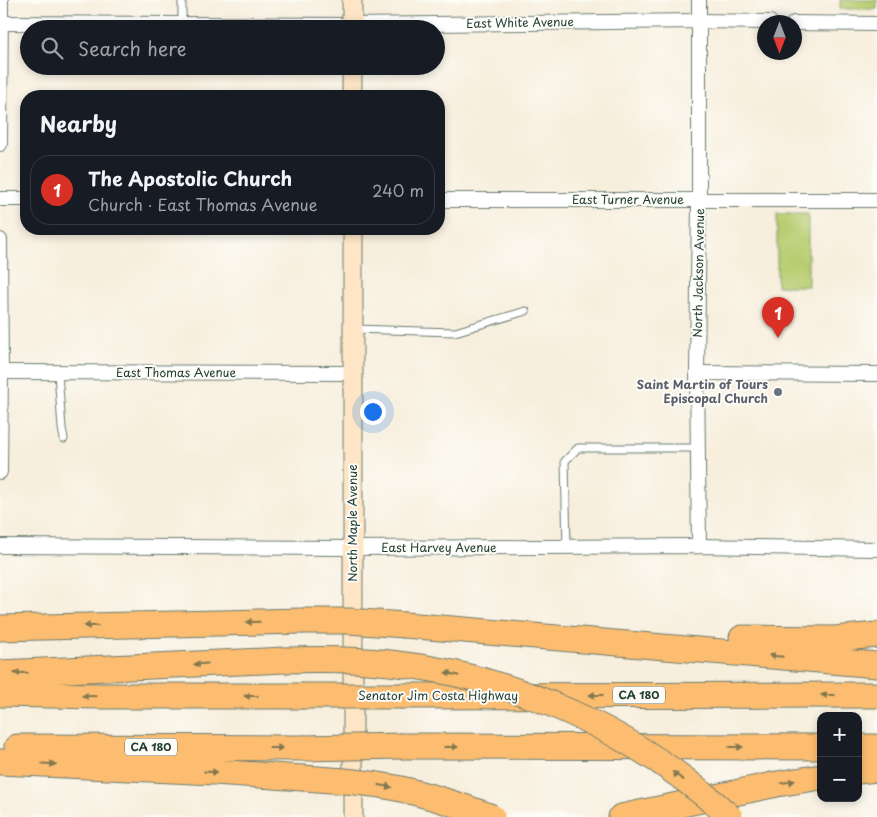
<!DOCTYPE html>
<meta charset="utf-8">
<style>
body{margin:0;font-family:"Playpen Sans",sans-serif;background:#242831;color:#f1f3f6}
.controls{position:absolute;right:15px;bottom:15px;display:grid;overflow:hidden;border-radius:10px;box-shadow:0 2px 8px #0003}
.controls button{width:45px;height:45px;display:grid;place-items:center;padding:0;border:0;border-bottom:1px solid #363941;background:#171b24;color:#f1f3f6;font:25px sans-serif}
.compass{position:absolute;left:757px;top:15px;width:45px;height:45px;border-radius:50%;background:#171b24;box-shadow:0 2px 8px #0003;rotate:180deg}
.you{position:absolute;left:372px;top:411px;width:18px;height:18px;margin:-12px;border:4px solid #fff;border-radius:50%;background:#1a73e8;box-shadow:0 0 0 8px #1a73e833}
.badge{display:grid;place-items:center;width:32px;height:32px;border-radius:50%;background:#d93025;color:#fff;font-size:16px;font-weight:700}
.pin{position:absolute;translate:-50% -41px;filter:drop-shadow(0 1px 2px #0008)}
.pin::after{content:'';position:absolute;top:26px;width:18px;height:15px;background:inherit;clip-path:polygon(0 0,100% 0,50% 100%)}
.list{margin:0;padding:0;list-style:none}
h2{display:flex;justify-content:space-between;align-items:center;height:65px;margin:0;padding:0 20px;font-size:21px}
h2 small{font-size:16px;font-weight:400;color:#9ea1a6}
.list li{display:grid;grid-template-columns:32px 1fr auto;gap:15px;align-items:center;box-sizing:border-box;height:70px;margin:0 10px 10px;padding:0 10px;border:1px solid #363941;border-radius:20px}
.list b{display:block;font-size:19px;white-space:nowrap}
.list p{margin:0;font-size:16px;white-space:nowrap;color:#9ea1a6}
.list em{font-size:16px;font-style:normal;color:#9ea1a6}
.icon{flex:none;width:28px;height:28px;fill:none;stroke:currentColor;stroke-width:2;stroke-linecap:round;stroke-linejoin:round}
.map{position:relative;flex:none;width:877px;height:817px;overflow:hidden}
.search{position:absolute;background:#171b24;box-shadow:0 2px 8px #0003;left:20px;top:20px;width:425px;height:55px;display:flex;align-items:center;gap:12px;box-sizing:border-box;padding:0 18px;border-radius:28px;color:#9ea1a6;font-size:19px}
.panel{position:absolute;background:#171b24;box-shadow:0 2px 8px #0003;left:20px;top:90px;width:425px;height:145px;border-radius:20px}
.map>svg:first-child{display:block}
.green{fill:#b8cd71;stroke:#6c8552}
.lines{fill:none;stroke-linecap:round;stroke-linejoin:round}
.lane-casing{stroke:#6b7b6f;stroke-width:9}
.street-casing{stroke:#6b7b6f;stroke-width:16}
.secondary-casing{stroke:#6b7b6f;stroke-width:21}
.highway-casing{stroke:#6b7b6f;stroke-width:27}
.lane{stroke:#fff;stroke-width:7}
.street{stroke:#fff;stroke-width:14}
.secondary{stroke:#fee5c5;stroke-width:19}
.highway{stroke:#fcbd6f;stroke-width:25}
.highway-bridge-casing{stroke:#6b7b6f;stroke-width:27;stroke-linecap:butt}
.highway-bridge{stroke:#fcbd6f;stroke-width:25}
.oneway{fill:#82774f}
.worship-dot{fill:#6b7280;stroke:#fdfcf7;stroke-width:2}
.labels{text-anchor:middle;stroke-width:4;stroke-linejoin:round;paint-order:stroke}
.shield{fill:#fdfcf7;stroke:#62766e;stroke-width:1}
.shield-label{font-size:11px;font-weight:bold;fill:#1f3d34}
.street-label{font-size:12px;fill:#1f3d34;stroke:#fdfcf7}
.worship-label{font-size:12px;font-weight:bold;fill:#5b616d;stroke:#fdfcf7;text-anchor:end}
</style>
<div class="map">
<svg width="877" height="817" viewBox="0 0 877 817">
<rect width="100%" height="100%" fill="#fdfcf7"/>
<filter id="ink" filterUnits="userSpaceOnUse"><feTurbulence type="fractalNoise" baseFrequency=".02" numOctaves="2"/><feDisplacementMap in="SourceGraphic" scale="10" xChannelSelector="R" yChannelSelector="G"/><feConvolveMatrix kernelMatrix="1 2 1 2 8 2 1 2 1" color-interpolation-filters="sRGB"/></filter>
<filter id="wash" filterUnits="userSpaceOnUse"><feTurbulence type="fractalNoise" baseFrequency=".0096" numOctaves="4" result="noise"/><feDisplacementMap in="SourceGraphic" scale="20" xChannelSelector="R" yChannelSelector="G"/><feGaussianBlur stdDeviation="1.12" result="paint"/><feColorMatrix in="noise" values="0 0 0 0 0 0 0 0 0 0 0 0 0 0 0 0 0 1.4 0 .05"/><feComposite in="paint" operator="in"/></filter>
<g filter="url(#wash)">
<rect width="100%" height="100%" fill="#f7eedc"/>
<!-- green -->
<g class="green">
<rect x="840" y="0" width="37" height="9"/>
<rect x="777" y="214" width="31" height="72"/>
</g>
</g>
<g filter="url(#ink)">
<g class="lines">
<defs>
<g id="lane">
<polyline points="182,24 182,0"/>
<polyline points="353,329 455,332 526,311"/>
<polyline points="58,373 62,428 64,439"/>
<polyline points="567,547 565,461 578,448 698,448"/>
</g>
<g id="street">
<polyline points="0,23 352,25 699,21 770,22"/>
<polyline points="794,23 877,24"/>
<polyline points="0,144 1,0"/>
<polyline points="0,199 26,199"/>
<polyline points="439,200 877,200"/>
<polyline points="0,240 1,372 0,472"/>
<polyline points="0,372 353,373"/>
<polyline points="697,373 877,374"/>
<polyline points="0,546 353,548 699,546 877,549"/>
<polyline points="699,546 697,373 699,200 699,0"/>
</g>
<g id="secondary">
<polyline points="352,0 352,29"/>
<polyline points="352,66 352,96"/>
<polyline points="353,229 353,817"/>
</g>
<g id="highway">
<polyline points="405,625 877,665"/>
<polyline points="0,628 302,621"/>
<polyline points="742,638 834,639 877,635"/>
<polyline points="0,673 285,660"/>
<polyline points="0,694 99,696 300,696"/>
<polyline points="402,696 877,695"/>
<polyline points="402,746 821,747"/>
<polyline points="17,747 302,748"/>
<polyline points="858,747 877,747"/>
<polyline points="0,762 214,772 302,778"/>
<polyline points="858,771 877,769"/>
<polyline points="621,817 777,784 821,777"/>
</g>
</defs>
<!-- lane casing -->
<use href="#lane" class="lane-casing"/>
<!-- street casing -->
<use href="#street" class="street-casing"/>
<!-- secondary casing -->
<use href="#secondary" class="secondary-casing"/>
<!-- highway casing -->
<use href="#highway" class="highway-casing"/>
<!-- lane -->
<use href="#lane" class="lane"/>
<!-- street -->
<use href="#street" class="street"/>
<!-- secondary -->
<use href="#secondary" class="secondary"/>
<!-- highway -->
<use href="#highway" class="highway"/>
<defs>
<g id="highway-bridge">
<polyline points="302,621 348,621 405,625"/>
<path d="M285 660C320 659 355 659 390 663 515 676 637 732 730 817"/>
<polyline points="300,696 402,696"/>
<polyline points="302,748 402,746"/>
<path d="M302 778C335 780 368 782 401 789 432 796 462 806 492 817"/>
</g>
</defs>
<!-- highway-bridge casing -->
<use href="#highway-bridge" class="highway-bridge-casing"/>
<!-- highway-bridge -->
<use href="#highway-bridge" class="highway-bridge"/>
</g>
<!-- one-way arrows -->
<defs><path id="oneway-solid" d="M-6-.8H1V-3.2L6.5 0L1 3.2V.8H-6Z" transform="scale(1.25)"/></defs>
<g class="oneway">
<use href="#oneway-solid" transform="translate(253 622) rotate(179)"/>
<use href="#oneway-solid" transform="translate(91 626) rotate(178)"/>
<use href="#oneway-solid" transform="translate(776 656) rotate(-175)"/>
<use href="#oneway-solid" transform="translate(201 664) rotate(177)"/>
<use href="#oneway-solid" transform="translate(21 673) rotate(178)"/>
<use href="#oneway-solid" transform="translate(452 674) rotate(-167)"/>
<use href="#oneway-solid" transform="translate(596 695) rotate(180)"/>
<use href="#oneway-solid" transform="translate(828 695) rotate(-180)"/>
<use href="#oneway-solid" transform="translate(89 696) rotate(-179)"/>
<use href="#oneway-solid" transform="translate(251 696) rotate(180)"/>
<use href="#oneway-solid" transform="translate(451 747)"/>
<use href="#oneway-solid" transform="translate(736 747)"/>
<use href="#oneway-solid" transform="translate(276 748)"/>
<use href="#oneway-solid" transform="translate(49 764) rotate(3)"/>
<use href="#oneway-solid" transform="translate(211 772) rotate(3)"/>
<use href="#oneway-solid" transform="translate(678 776) rotate(-143)"/>
<use href="#oneway-solid" transform="translate(788 782) rotate(-10)"/>
<use href="#oneway-solid" transform="translate(385 786) rotate(10)"/>
</g>
</g>
<!-- markers -->
<circle class="worship-dot" cx="778" cy="392" r="5"/>
<g class="labels">
<!-- shield labels -->
<g class="shield">
<rect x="613" y="686.5" width="52" height="17" rx="4"/>
<rect x="125" y="738.5" width="52" height="17" rx="4"/>
</g>
<g class="shield-label">
<text x="639" y="699">CA 180</text>
<text x="151" y="751">CA 180</text>
</g>
<!-- street labels -->
<g class="street-label">
<text transform="translate(520 23) rotate(-1)" y="4">East White Avenue</text>
<text x="628" y="204">East Turner Avenue</text>
<text transform="translate(699 273) rotate(-89)" y="4">North Jackson Avenue</text>
<text x="176" y="377">East Thomas Avenue</text>
<text transform="translate(353 523) rotate(-90)" y="4">North Maple Avenue</text>
<text x="439" y="552">East Harvey Avenue</text>
<text x="438" y="700">Senator Jim Costa Highway</text>
</g>
<!-- worship labels -->
<g class="worship-label">
<text x="768" y="389">Saint Martin of Tours<tspan x="768" dy="14">Episcopal Church</tspan></text>
</g>
</g>
</svg>
<div class="controls">
<button>+</button>
<button>−</button>
</div>
<svg class="compass" viewBox="-18 -18 36 36"><path d="M0-13l5 13h-10z" fill="#e53935"/><path d="M0 13l5-13h-10z" fill="#9ea1a6"/></svg>
<div class="you"></div>
<div class="pin badge" style="left:778px;top:338px">1</div>
<div class="search"><svg class="icon" aria-label="search" viewBox="0 0 24 24"><circle cx="10" cy="10" r="6"/><path d="M15 15l6 6"/></svg>Search here</div>
<section class="panel">
<h2>Nearby<small></small></h2>
<ul class="list">
<li><span class="badge">1</span><div><b>The Apostolic Church</b><p>Church · East Thomas Avenue</p></div><em>240 m</em></li>
</ul>
</section>
</div>
